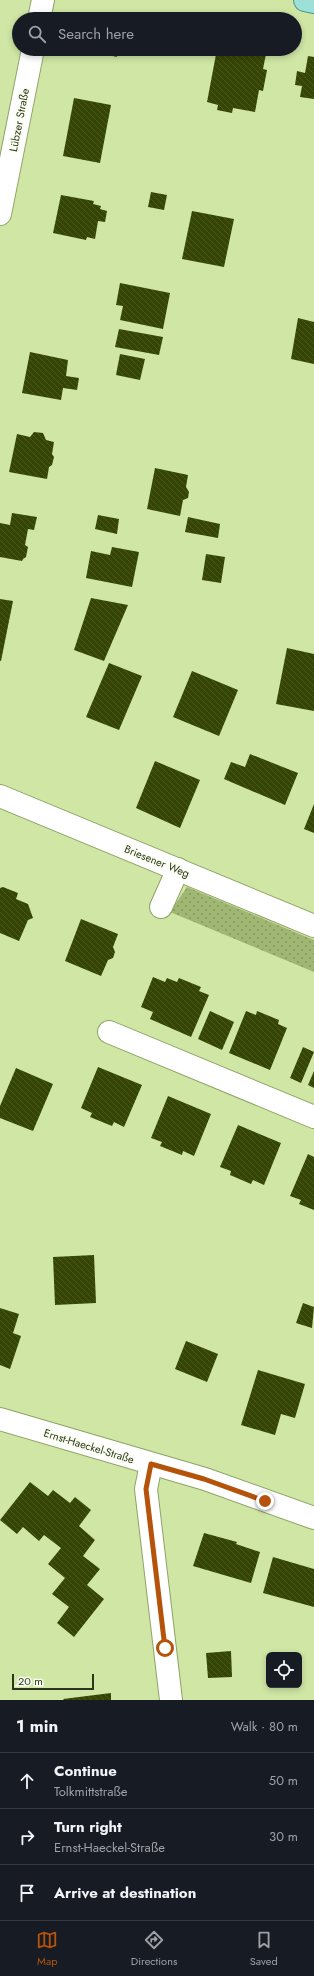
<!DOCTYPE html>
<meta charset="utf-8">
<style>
body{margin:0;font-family:Jost,sans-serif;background:#20242c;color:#f1f3f6}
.controls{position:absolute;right:12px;bottom:12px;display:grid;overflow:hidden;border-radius:6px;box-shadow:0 2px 6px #0003}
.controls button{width:36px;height:36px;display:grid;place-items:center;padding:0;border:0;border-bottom:1px solid #363941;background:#171b24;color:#f1f3f6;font:20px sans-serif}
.scale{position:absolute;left:12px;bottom:10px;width:82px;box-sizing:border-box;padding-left:4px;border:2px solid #2d361c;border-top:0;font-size:11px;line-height:14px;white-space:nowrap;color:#2d361c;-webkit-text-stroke:3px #fafff2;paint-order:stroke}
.stop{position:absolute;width:12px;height:12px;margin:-9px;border:3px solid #b45309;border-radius:50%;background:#fff}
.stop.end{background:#b45309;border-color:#fff;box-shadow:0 1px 4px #0008}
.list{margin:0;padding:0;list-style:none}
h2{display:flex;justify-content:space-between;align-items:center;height:52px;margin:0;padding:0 16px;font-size:17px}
h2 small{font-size:13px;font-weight:400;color:#9ea1a6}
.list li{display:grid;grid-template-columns:26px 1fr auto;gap:12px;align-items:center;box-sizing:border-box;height:56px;padding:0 16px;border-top:1px solid #363941}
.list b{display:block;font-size:15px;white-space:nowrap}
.list p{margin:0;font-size:13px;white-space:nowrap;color:#9ea1a6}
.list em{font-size:13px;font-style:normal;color:#9ea1a6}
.icon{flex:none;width:22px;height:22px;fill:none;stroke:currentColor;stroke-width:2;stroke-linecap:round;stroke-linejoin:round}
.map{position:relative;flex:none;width:314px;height:1700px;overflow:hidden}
.search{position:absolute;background:#171b24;box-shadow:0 2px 6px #0003;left:12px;right:12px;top:12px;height:44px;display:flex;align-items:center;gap:10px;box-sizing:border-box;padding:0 14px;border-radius:22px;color:#9ea1a6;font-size:15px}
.sheet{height:220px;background:#171b24}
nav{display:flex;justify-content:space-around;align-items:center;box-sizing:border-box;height:56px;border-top:1px solid #363941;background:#171b24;font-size:11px;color:#9ea1a6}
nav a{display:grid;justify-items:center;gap:2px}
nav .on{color:#b45309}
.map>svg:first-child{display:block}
.grass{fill:url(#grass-dots)}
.building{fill:url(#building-back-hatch)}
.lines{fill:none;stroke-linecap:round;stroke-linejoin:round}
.minor-casing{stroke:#8ea365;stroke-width:24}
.major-casing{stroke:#4c9784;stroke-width:24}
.minor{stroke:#fff;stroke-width:22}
.major{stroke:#9de0d7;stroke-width:22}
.route{stroke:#b45309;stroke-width:5}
.labels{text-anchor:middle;stroke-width:4;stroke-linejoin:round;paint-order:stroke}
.street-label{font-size:11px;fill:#2d361c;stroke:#fafff2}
</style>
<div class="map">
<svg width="314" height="1700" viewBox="0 0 314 1700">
<defs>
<pattern id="grass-dots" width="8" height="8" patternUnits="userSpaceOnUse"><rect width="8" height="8" fill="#a0b774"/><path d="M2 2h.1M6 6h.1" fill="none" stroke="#83965e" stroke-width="1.8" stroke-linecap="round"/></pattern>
<pattern id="building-back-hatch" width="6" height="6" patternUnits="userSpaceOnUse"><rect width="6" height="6" fill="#354504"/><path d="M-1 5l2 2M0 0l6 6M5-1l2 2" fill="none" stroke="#4a581f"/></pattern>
</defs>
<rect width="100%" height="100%" fill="#cfe6a5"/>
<!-- grass -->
<polygon class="grass" points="187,887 314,940 314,972 170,912"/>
<!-- building -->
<g class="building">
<polygon points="82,49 118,49 117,57"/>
<polygon points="217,49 267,49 263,69 267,70 263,91 259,90 255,112 233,108 232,113 217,110 218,105 207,102"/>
<polygon points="308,56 314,57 314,99 300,97 302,86 295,85 297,71 305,73"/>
<polygon points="74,98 111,105 100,163 63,156"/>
<polygon points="151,192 167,195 164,210 148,207"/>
<polygon points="61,195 94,201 93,204 101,206 100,209 107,211 105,222 98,221 95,239 87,237 86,240 53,233"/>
<polygon points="192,211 234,219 224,267 182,259"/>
<polygon points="120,283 170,293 163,329 120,320 123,306 116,305"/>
<polygon points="298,318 314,322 314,364 291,359"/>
<polygon points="119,329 163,337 159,355 115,347"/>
<polygon points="30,352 68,360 66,376 79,378 77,390 63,388 61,400 22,393"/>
<polygon points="120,354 145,359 140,380 116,375"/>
<polygon points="34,432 43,433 46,440 54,442 52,454 54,457 52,465 49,467 47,479 9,472 17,434 30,437"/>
<polygon points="155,468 188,475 186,487 189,492 188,498 183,500 180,516 147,509"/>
<polygon points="12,513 37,517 34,530 28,529 25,545 28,547 26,557 23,559 22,561 0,557 0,523 10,525"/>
<polygon points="98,515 119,519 117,534 95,529"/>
<polygon points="188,517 220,524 218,538 185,532"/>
<polygon points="112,547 139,552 132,587 86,578 91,551 110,555"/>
<polygon points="206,554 225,557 221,583 202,580"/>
<polygon points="91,598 128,605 104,661 74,650"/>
<polygon points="0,599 13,601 1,661 0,661"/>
<polygon points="287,648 314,654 314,711 276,704"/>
<polygon points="109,663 142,676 119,730 86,717"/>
<polygon points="192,671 238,690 219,736 173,717"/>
<polygon points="250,754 298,773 285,805 224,779 231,762 245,767"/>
<polygon points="155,761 200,780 180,828 136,808"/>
<polygon points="314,804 314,833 304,829"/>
<polygon points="3,887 18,893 16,899 28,904 33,918 28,920 19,941 0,933 0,888"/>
<polygon points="81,919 118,934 113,947 115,952 113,958 108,960 101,976 65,961"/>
<polygon points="153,977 165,982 167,978 177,982 179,978 201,987 199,991 209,995 191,1037 150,1019 153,1012 141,1007"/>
<polygon points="210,1011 234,1022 222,1050 198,1039"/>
<polygon points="246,1011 256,1015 257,1011 279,1020 278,1024 287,1028 270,1070 229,1053"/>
<polygon points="303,1047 314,1052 301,1083 290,1078"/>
<polygon points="98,1067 142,1085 124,1127 114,1122 112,1126 90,1117 92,1113 81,1108"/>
<polygon points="16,1068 53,1084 33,1131 0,1118 0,1106"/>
<polygon points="314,1071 314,1088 308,1085"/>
<polygon points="168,1096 211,1114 194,1156 183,1151 182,1155 160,1146 162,1142 151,1138"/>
<polygon points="238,1125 281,1143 264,1185 253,1180 251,1184 230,1175 231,1171 220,1167"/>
<polygon points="308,1154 314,1157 314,1210 299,1204 301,1200 290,1196"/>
<polygon points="94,1255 96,1303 55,1305 53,1257"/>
<polygon points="303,1303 314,1307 312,1328 296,1323"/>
<polygon points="0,1308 19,1314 13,1333 21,1336 10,1369 0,1365"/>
<polygon points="186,1341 218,1354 207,1382 175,1369"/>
<polygon points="258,1370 305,1384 295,1418 281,1414 275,1435 241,1425"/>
<polygon points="30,1482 48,1496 53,1490 70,1503 75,1497 91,1510 79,1526 95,1540 83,1556 100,1569 87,1585 104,1599 74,1637 57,1623 69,1607 52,1594 65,1578 48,1564 61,1548 44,1535 39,1541 23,1527 17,1534 0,1520"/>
<polygon points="204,1533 237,1542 236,1544 260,1552 251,1583 193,1566"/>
<polygon points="273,1557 314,1569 314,1607 263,1593"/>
<polygon points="231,1651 232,1677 208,1678 206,1653"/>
<polygon points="111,1693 111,1700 64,1700 63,1699"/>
</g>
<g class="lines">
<defs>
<g id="minor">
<polyline points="39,19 43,0"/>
<polyline points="0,214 33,49"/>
<polyline points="0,796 314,926"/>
<polyline points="161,907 178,869"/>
<polyline points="109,1032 314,1117"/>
<polyline points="0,1419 205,1479 314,1518"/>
<polyline points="151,1464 146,1489 171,1700"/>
</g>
<polyline id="major" points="305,0 314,2"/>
</defs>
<!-- minor casing -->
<use href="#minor" class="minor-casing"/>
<!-- major casing -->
<use href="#major" class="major-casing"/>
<!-- minor -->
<use href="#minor" class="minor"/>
<!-- major -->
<use href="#major" class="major"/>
</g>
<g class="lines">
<!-- route -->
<polyline class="route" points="165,1648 146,1489 151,1464 204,1479 265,1501"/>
</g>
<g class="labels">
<!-- street labels -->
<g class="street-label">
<text transform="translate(19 120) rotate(-79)" y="4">Lübzer Straße</text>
<text transform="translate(157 861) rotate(22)" y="4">Briesener Weg</text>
<text transform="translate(89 1446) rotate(17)" y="4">Ernst-Haeckel-Straße</text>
</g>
</g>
</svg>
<div class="controls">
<button><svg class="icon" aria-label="locate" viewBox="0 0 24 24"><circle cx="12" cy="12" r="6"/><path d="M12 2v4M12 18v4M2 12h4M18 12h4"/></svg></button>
</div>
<div class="scale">20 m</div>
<div class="stop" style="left:165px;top:1648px"></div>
<div class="stop end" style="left:265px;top:1501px"></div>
<div class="search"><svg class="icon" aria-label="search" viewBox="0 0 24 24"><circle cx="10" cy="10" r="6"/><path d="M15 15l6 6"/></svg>Search here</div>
</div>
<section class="sheet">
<h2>1 min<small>Walk · 80 m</small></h2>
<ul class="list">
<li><svg class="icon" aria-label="ahead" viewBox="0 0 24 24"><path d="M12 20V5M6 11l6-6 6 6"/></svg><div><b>Continue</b><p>Tolkmittstraße</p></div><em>50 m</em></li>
<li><svg class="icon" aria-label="right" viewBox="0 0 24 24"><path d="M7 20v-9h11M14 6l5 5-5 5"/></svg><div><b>Turn right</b><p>Ernst-Haeckel-Straße</p></div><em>30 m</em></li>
<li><svg class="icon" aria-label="arrive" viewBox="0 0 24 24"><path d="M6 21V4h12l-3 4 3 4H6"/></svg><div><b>Arrive at destination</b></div></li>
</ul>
</section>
<nav>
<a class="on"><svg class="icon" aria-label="map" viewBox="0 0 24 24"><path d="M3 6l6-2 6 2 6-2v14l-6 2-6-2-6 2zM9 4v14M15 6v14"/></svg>Map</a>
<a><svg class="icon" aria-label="directions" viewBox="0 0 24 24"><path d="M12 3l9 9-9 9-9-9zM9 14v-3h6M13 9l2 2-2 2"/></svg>Directions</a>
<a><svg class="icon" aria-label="saved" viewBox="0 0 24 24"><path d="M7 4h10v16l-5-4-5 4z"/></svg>Saved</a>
</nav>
